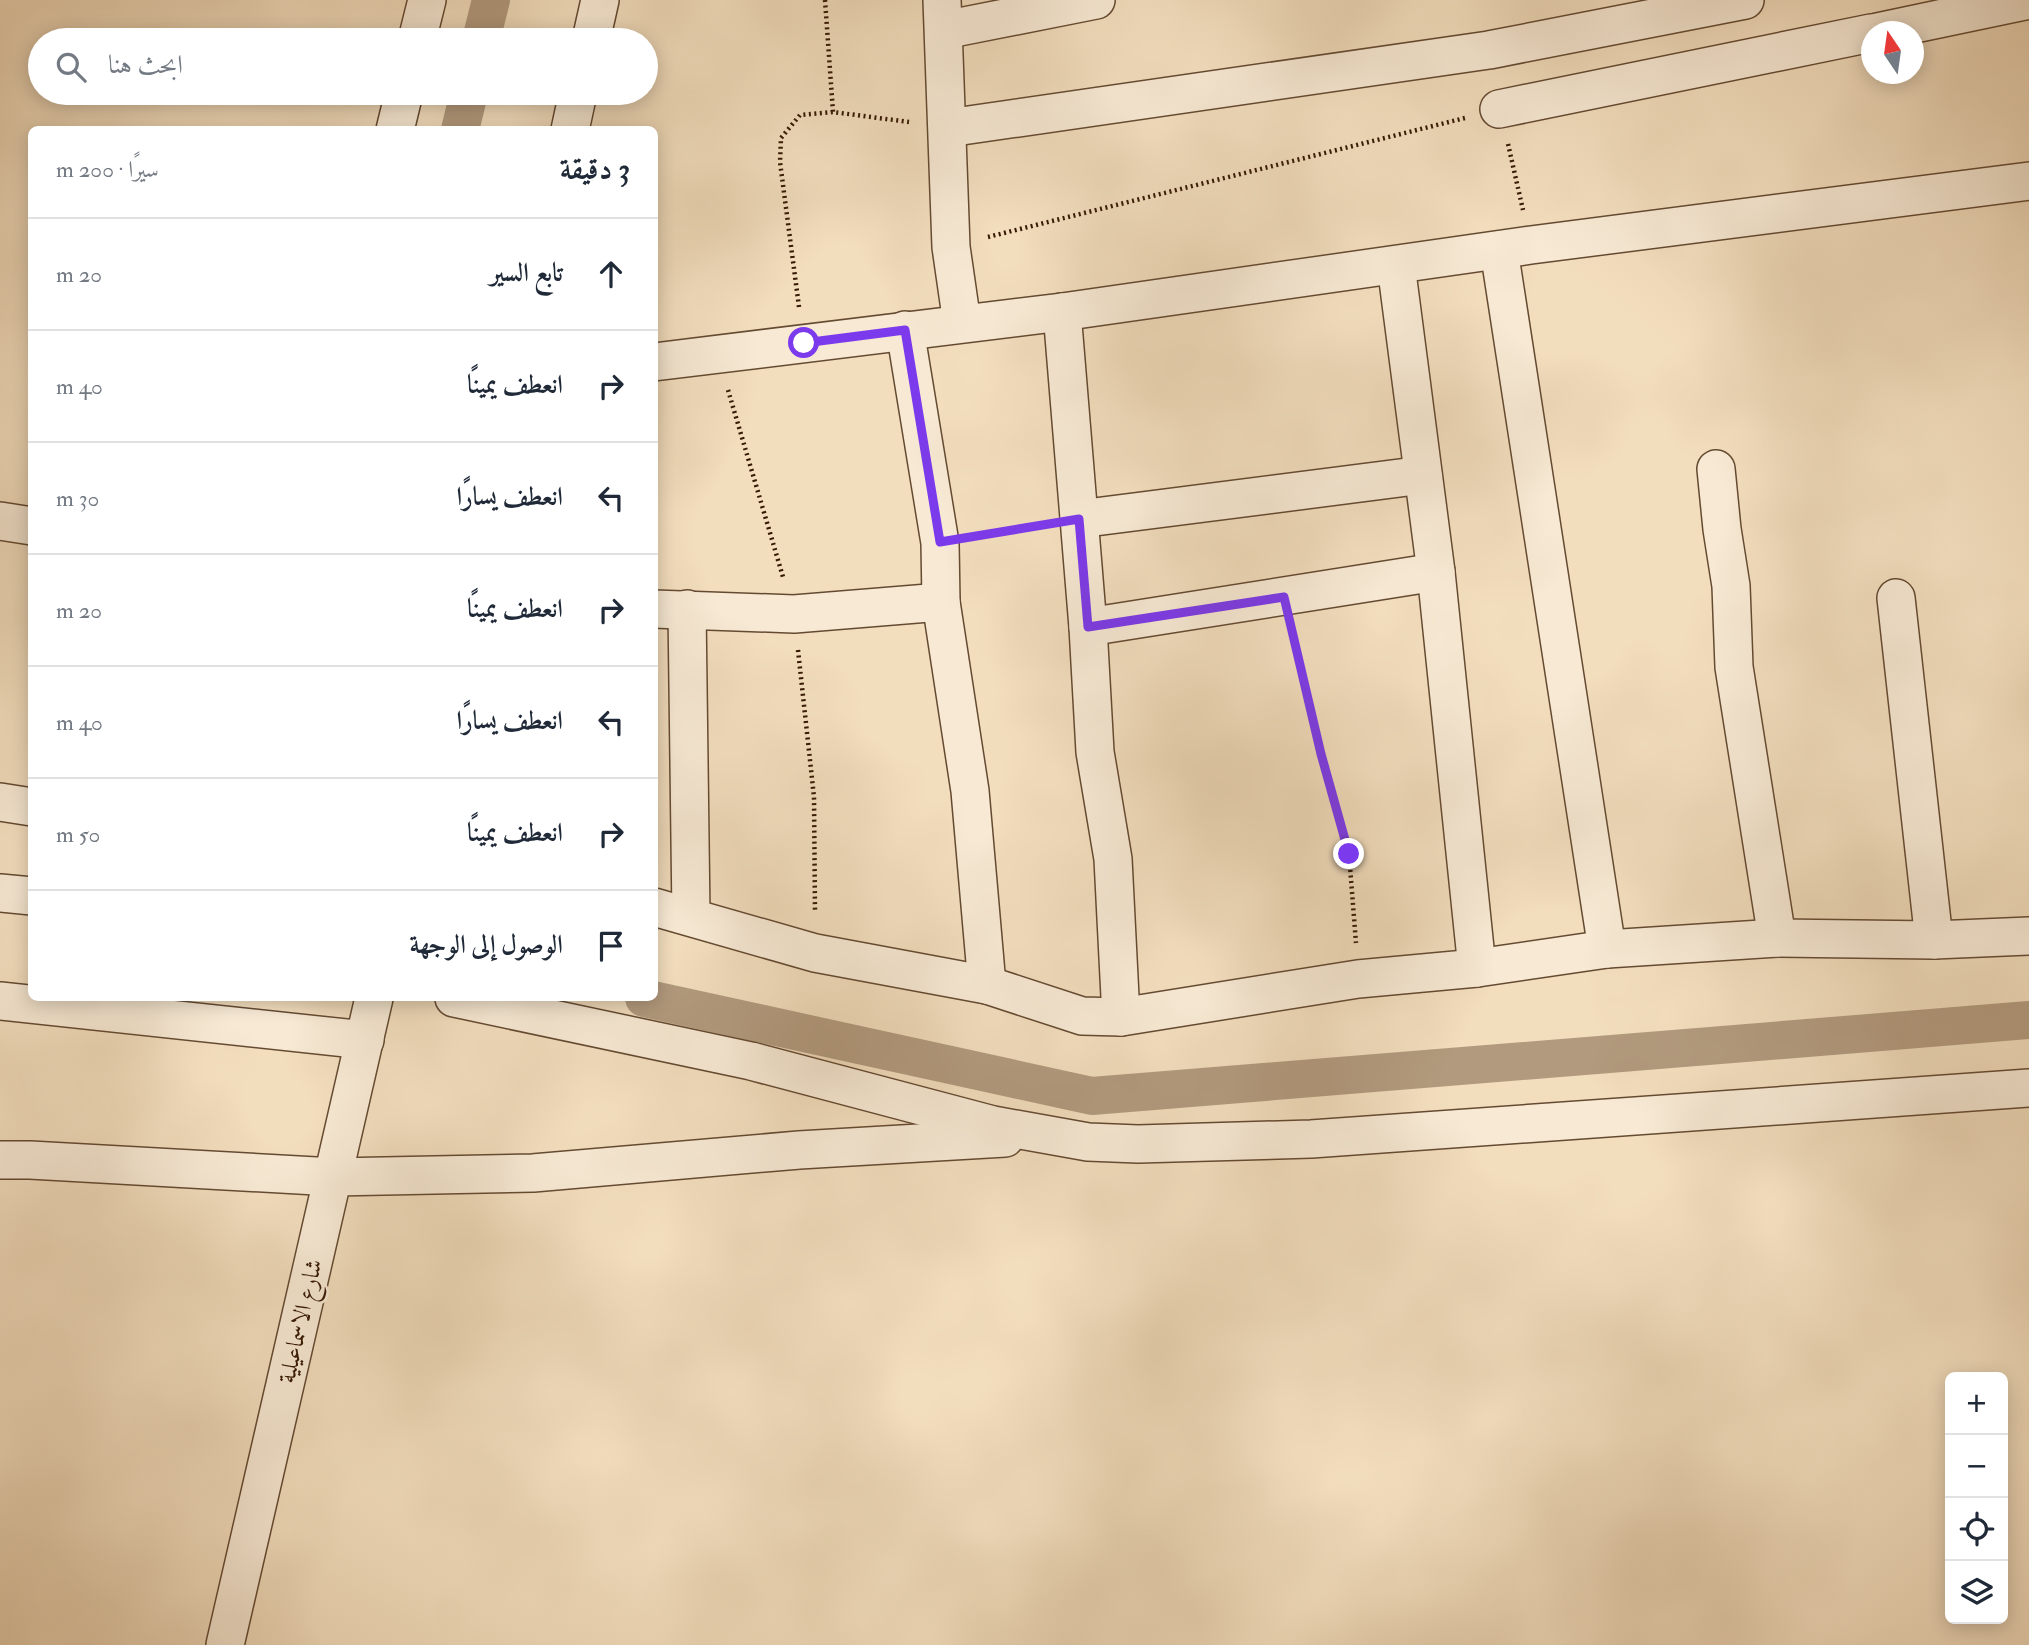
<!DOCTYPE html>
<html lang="ar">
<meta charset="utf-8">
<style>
body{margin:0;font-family:"IM FELL Double Pica",Amiri,serif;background:#f6f6f7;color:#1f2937;direction:rtl}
.controls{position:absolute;right:21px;bottom:21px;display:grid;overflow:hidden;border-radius:10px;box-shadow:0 4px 18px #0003}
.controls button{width:63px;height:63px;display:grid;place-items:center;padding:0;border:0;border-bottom:2px solid #e0e1e3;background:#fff;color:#1f2937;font:35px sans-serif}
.compass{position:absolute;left:1861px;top:21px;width:63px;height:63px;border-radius:50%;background:#fff;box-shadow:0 4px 18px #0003;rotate:347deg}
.stop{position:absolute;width:21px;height:21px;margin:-16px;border:5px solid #7c3aed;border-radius:50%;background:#fff}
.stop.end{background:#7c3aed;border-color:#fff;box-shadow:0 2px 7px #0008}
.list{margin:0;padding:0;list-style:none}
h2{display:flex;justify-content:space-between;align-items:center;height:91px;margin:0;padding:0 28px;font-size:30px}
h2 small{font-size:23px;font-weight:400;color:#747a83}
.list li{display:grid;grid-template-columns:46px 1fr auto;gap:21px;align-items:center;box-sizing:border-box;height:112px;padding:0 28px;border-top:2px solid #e0e1e3}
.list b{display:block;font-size:26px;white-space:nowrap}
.list em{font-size:23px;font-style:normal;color:#747a83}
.icon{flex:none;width:38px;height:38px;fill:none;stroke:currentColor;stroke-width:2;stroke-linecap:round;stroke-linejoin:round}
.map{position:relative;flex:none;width:2029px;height:1645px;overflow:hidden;direction:ltr}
.search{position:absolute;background:#fff;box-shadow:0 4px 18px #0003;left:28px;top:28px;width:630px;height:77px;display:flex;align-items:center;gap:18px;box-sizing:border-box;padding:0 24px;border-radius:38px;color:#747a83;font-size:26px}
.panel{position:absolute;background:#fff;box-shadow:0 4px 18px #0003;left:28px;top:126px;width:630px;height:875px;border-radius:10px;direction:rtl}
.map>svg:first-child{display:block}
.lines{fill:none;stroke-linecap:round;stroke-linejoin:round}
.canal{stroke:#b29a7e;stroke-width:38}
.minor-casing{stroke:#654a32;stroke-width:40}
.path{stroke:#361904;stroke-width:4.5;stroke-dasharray:2 3.5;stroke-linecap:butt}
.minor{stroke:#f7e9d4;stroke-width:37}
.route{stroke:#7c3aed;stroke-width:9}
.labels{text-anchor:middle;stroke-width:5;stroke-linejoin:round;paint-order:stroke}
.street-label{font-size:24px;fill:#361904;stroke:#f7e9d4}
</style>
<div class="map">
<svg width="2029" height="1645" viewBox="0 0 2029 1645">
<rect width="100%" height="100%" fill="#f2ddbd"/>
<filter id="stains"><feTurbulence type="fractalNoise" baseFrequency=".00286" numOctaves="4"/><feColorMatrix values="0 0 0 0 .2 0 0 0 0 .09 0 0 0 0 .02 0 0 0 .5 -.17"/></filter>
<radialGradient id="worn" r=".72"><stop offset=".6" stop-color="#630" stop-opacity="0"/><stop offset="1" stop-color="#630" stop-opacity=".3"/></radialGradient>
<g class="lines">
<!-- canal -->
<g class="canal">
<polyline points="481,40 491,0"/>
<polyline points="460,130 469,93"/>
<polyline points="644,998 1092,1096 2029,1020"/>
</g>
<defs>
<g id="minor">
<polyline points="942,0 951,247 962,323"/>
<polyline points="944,30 1096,0"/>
<polyline points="1877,32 2029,0"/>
<polyline points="417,40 427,0"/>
<polyline points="591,40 600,0"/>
<polyline points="1499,109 1871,33"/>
<polyline points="948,128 1489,50 1745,0"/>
<polyline points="395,130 404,93"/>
<polyline points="570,130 578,93"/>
<polyline points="1499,250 1607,949"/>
<polyline points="1396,265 1436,572 1477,968"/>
<polyline points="1062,312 1088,627 1095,752 1113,859 1121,1017"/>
<polyline points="905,330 940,543 941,602 970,791 987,985"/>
<polyline points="654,362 1062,312 1531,245 2029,181"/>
<polyline points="1716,469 1722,529 1731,586 1734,667 1777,938"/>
<polyline points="1079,519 1423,475"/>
<polyline points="0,521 32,526"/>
<polyline points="1896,598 1934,940"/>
<polyline points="654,609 794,614 941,602"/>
<polyline points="687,609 691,916"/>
<polyline points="1088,627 1436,572"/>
<polyline points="0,802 32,807"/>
<polyline points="0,893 32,896"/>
<polyline points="654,907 815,953 987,985 1082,1016 1121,1017 1358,979 1477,968 1607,949 1777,938 1934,940 2029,936"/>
<polyline points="454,998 751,1061 993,1125 1088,1142 1138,1144 1311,1139 2029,1088"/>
<polyline points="0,1001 365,1040"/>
<polyline points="0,1160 30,1160 334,1177 533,1173 799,1150 1005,1138"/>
<polyline points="225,1645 374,998"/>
</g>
</defs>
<!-- minor casing -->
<use href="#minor" class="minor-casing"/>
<!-- path -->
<g class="path">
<polyline points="825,0 833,112"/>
<polyline points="1508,144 1523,210"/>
<polyline points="988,237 1465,118"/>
<polyline points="799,307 780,162 781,138 800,115 833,112 909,122"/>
<polyline points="728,390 783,577"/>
<polyline points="975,536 1043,525"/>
<polyline points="1291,630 1321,754 1349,854 1356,943"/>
<polyline points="798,650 814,797 815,913"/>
</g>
<!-- minor -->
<use href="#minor" class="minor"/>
</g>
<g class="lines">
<!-- route -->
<polyline class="route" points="804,343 905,330 940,542 1079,519 1088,627 1284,597 1321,754 1349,854"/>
</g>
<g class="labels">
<!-- street labels -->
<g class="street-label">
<text transform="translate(300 1321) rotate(-77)" y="8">شارع الاسماعيلية</text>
</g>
</g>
<rect width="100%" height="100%" filter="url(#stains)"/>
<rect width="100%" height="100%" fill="url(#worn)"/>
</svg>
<div class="controls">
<button>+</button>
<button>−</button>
<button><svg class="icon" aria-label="locate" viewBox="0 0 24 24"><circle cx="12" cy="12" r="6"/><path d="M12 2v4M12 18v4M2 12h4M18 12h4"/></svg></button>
<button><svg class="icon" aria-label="layers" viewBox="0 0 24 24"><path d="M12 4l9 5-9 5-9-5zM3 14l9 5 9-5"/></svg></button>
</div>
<svg class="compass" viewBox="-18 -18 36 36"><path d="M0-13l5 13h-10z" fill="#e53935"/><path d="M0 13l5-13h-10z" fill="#747a83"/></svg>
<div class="stop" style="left:804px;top:343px"></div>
<div class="stop end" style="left:1349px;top:854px"></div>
<div class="search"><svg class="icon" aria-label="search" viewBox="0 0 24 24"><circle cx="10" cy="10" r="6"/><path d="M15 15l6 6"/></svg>ابحث هنا</div>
<section class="panel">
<h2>3 دقيقة<small>سيرًا · 200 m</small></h2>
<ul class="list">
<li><svg class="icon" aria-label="ahead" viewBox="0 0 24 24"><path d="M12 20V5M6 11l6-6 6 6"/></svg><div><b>تابع السير</b></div><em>20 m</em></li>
<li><svg class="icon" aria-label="right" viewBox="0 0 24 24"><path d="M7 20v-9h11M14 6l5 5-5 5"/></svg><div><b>انعطف يمينًا</b></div><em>40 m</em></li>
<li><svg class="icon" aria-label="left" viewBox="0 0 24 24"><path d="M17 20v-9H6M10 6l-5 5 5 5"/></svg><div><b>انعطف يسارًا</b></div><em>30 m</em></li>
<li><svg class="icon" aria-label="right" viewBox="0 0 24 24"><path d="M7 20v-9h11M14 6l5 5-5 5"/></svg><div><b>انعطف يمينًا</b></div><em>20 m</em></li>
<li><svg class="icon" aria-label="left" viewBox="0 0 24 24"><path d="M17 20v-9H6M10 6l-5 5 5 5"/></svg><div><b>انعطف يسارًا</b></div><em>40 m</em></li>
<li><svg class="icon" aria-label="right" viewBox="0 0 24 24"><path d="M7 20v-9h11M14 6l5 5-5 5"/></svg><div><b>انعطف يمينًا</b></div><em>50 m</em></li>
<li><svg class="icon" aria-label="arrive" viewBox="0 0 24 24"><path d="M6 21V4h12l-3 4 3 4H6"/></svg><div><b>الوصول إلى الوجهة</b></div></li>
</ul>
</section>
</div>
